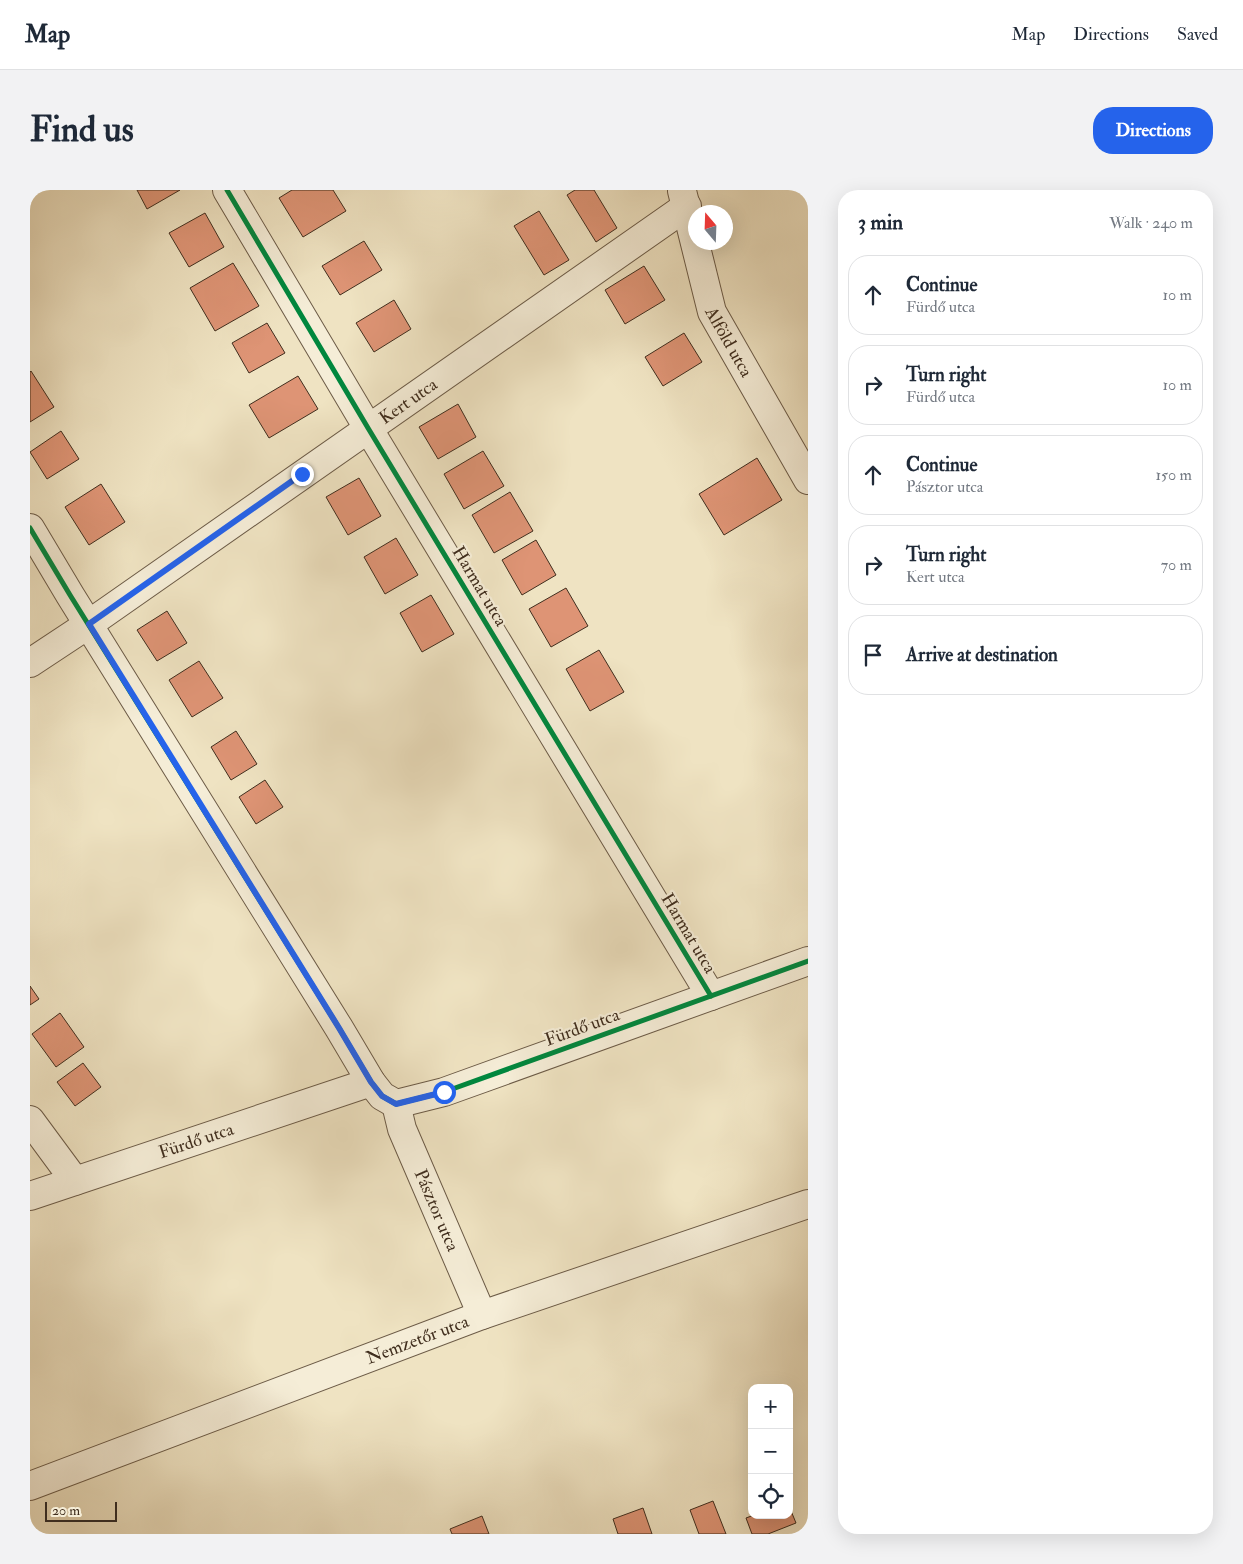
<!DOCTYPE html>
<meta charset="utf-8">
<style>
body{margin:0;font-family:"IM FELL Double Pica",serif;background:#f2f2f3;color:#1f2937}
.controls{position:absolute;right:15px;bottom:15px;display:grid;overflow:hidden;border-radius:10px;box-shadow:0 5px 20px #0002}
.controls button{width:45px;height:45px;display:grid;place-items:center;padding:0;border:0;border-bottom:1px solid #e0e1e3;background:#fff;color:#1f2937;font:25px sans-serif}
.compass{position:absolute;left:658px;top:15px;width:45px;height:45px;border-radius:50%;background:#fff;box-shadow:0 5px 20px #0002;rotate:341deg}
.scale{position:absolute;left:15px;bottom:12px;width:72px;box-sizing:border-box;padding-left:5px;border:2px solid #402e1e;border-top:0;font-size:14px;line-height:18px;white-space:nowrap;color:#402e1e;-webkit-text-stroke:4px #f5edd7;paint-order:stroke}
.stop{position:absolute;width:15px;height:15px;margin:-11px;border:4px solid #2563eb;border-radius:50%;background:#fff}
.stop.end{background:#2563eb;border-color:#fff;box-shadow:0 1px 5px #0008}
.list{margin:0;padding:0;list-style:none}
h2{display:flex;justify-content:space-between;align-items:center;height:65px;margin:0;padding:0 20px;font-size:21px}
h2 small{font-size:16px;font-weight:400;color:#747a83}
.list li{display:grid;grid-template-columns:32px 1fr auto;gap:15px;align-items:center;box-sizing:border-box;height:80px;margin:0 10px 10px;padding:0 10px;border:1px solid #e0e1e3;border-radius:20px}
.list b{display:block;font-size:19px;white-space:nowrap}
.list p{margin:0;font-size:16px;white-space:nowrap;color:#747a83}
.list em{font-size:16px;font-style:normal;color:#747a83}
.icon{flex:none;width:28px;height:28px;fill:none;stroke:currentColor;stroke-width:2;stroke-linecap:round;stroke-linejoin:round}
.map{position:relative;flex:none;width:778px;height:1344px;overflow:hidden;border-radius:20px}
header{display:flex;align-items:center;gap:30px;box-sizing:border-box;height:70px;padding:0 25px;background:#fff;border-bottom:1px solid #e0e1e3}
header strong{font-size:24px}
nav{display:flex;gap:28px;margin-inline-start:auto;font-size:18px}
.intro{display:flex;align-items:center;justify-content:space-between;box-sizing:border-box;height:120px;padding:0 30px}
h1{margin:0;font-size:35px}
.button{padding:12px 22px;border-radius:20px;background:#2563eb;color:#fff;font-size:18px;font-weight:700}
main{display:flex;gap:30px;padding:0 30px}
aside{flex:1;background:#fff;border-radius:20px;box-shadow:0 5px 20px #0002}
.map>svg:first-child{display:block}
.building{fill:#de9475;stroke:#402e1e}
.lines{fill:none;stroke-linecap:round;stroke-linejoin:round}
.minor-casing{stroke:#6c5b47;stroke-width:30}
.minor{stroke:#f5edd7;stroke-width:28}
.cycleway-casing{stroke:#f5edd7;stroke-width:8}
.cycleway{stroke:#00873e;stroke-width:5}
.route{stroke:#2563eb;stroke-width:6}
.labels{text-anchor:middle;stroke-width:4.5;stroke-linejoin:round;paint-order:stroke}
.street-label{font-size:18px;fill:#402e1e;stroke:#f5edd7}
</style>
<header>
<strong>Map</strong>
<nav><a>Map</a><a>Directions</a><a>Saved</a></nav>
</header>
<div class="intro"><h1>Find us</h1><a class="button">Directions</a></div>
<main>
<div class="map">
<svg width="778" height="1344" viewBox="0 0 778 1344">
<rect width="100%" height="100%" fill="#efe3c2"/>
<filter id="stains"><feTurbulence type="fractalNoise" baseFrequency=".004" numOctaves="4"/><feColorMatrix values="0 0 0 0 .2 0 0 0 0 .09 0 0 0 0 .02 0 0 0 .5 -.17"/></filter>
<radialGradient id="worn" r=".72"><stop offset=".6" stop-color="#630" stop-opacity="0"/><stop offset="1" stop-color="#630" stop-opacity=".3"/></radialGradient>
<!-- building -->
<g class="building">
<polygon points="107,0 150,0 117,19"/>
<polygon points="262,0 303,0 316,21 273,47 249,8"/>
<polygon points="545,0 564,0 587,38 566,52 537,5"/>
<polygon points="509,21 539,70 514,85 484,36"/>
<polygon points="175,23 194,57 159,77 139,43"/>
<polygon points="334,51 352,80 310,105 292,76"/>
<polygon points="203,73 229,116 185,141 160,98"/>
<polygon points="614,76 635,110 595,134 575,100"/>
<polygon points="364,110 381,139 344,162 326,133"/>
<polygon points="237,133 255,163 219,183 202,153"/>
<polygon points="654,143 672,172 633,196 615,167"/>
<polygon points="1,181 24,217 0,232 0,182"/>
<polygon points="268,186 288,219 239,248 219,215"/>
<polygon points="428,214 446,247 408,269 389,237"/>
<polygon points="31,241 49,269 17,289 0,262"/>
<polygon points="453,261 474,296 434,319 414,284"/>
<polygon points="727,268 752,310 694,345 669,304"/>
<polygon points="329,288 351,326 318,345 296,307"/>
<polygon points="71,294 95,332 59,355 35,317"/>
<polygon points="480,302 503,341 464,363 442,325"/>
<polygon points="366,348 388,385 355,404 334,367"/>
<polygon points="506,350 526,385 492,405 472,370"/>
<polygon points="536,398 558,436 521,457 499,419"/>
<polygon points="401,405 424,444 392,462 370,423"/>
<polygon points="137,421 157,453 127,471 107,440"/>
<polygon points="569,460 594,502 560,521 536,479"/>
<polygon points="169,471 193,508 162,527 139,490"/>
<polygon points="206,541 227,574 201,590 181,557"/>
<polygon points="235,590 253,617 226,634 209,607"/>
<polygon points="0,796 9,809 0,815"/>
<polygon points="30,823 54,857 26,877 2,844"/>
<polygon points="53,873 71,897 45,916 27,892"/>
<polygon points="683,1311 696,1344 669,1344 660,1320"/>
<polygon points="759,1316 766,1333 738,1344 722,1344 716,1328 724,1325 759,1325"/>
<polygon points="613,1318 622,1344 588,1344 583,1329"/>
<polygon points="452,1326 459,1344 422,1344 420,1339"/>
</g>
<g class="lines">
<defs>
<g id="minor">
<polyline points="197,0 338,238 681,806"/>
<path id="s1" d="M652 1 682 122 778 290"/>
<polyline points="0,338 40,405 309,838 341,892 352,906 366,914 414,902 778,771"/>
<path id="s2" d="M0 473 59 434 657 16"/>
<path id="s3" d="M366 914 372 939 452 1125"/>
<polyline points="0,930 45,991"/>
<path id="s4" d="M0 1006 341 892"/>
<path id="s5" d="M0 1296 452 1125 778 1014"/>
</g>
</defs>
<!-- minor casing -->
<use href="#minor" class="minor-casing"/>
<!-- minor -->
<use href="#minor" class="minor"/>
<defs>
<g id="cycleway">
<polyline points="197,0 338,238 681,806"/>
<polyline points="0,338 40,405 309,838 341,892 352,906 366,914 414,902 778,771"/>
</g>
</defs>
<!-- cycleway casing -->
<use href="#cycleway" class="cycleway-casing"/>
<!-- cycleway -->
<use href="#cycleway" class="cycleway"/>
</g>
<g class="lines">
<!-- route -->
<polyline class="route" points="272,284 59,434 309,838 341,892 352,906 366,914 414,902"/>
</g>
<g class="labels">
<!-- street labels -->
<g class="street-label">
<text dy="6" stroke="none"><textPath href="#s1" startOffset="159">Alföld utca</textPath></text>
<text dy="6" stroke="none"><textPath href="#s2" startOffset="460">Kert utca</textPath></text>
<text transform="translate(450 396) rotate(59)" y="6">Harmat utca</text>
<text transform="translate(659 743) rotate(59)" y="6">Harmat utca</text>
<text transform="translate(552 837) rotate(-20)" y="6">Fürdő utca</text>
<text dy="6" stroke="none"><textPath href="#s4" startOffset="175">Fürdő utca</textPath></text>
<text dy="6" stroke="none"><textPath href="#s3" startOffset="114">Pásztor utca</textPath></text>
<text dy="6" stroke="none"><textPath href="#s5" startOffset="414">Nemzetőr utca</textPath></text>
</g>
</g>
<rect width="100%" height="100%" filter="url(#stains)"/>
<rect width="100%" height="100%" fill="url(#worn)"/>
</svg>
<div class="controls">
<button>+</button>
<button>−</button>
<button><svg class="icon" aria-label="locate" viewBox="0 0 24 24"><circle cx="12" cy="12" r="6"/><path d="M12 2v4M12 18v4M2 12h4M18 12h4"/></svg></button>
</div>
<svg class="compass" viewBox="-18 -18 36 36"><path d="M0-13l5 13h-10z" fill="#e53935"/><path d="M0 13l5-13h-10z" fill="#747a83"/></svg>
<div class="scale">20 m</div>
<div class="stop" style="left:414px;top:902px"></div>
<div class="stop end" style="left:272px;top:284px"></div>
</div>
<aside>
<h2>3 min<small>Walk · 240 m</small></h2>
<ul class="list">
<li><svg class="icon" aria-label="ahead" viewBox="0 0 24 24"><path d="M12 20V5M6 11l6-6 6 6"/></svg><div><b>Continue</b><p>Fürdő utca</p></div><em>10 m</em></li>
<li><svg class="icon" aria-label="right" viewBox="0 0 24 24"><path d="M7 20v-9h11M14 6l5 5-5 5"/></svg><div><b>Turn right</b><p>Fürdő utca</p></div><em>10 m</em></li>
<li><svg class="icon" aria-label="ahead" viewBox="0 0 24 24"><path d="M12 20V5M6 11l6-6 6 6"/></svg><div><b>Continue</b><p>Pásztor utca</p></div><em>150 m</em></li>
<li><svg class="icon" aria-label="right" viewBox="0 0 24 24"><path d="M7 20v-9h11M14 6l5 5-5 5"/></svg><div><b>Turn right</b><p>Kert utca</p></div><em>70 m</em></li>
<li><svg class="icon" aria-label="arrive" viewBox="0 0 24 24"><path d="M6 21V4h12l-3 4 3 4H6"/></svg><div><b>Arrive at destination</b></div></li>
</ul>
</aside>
</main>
